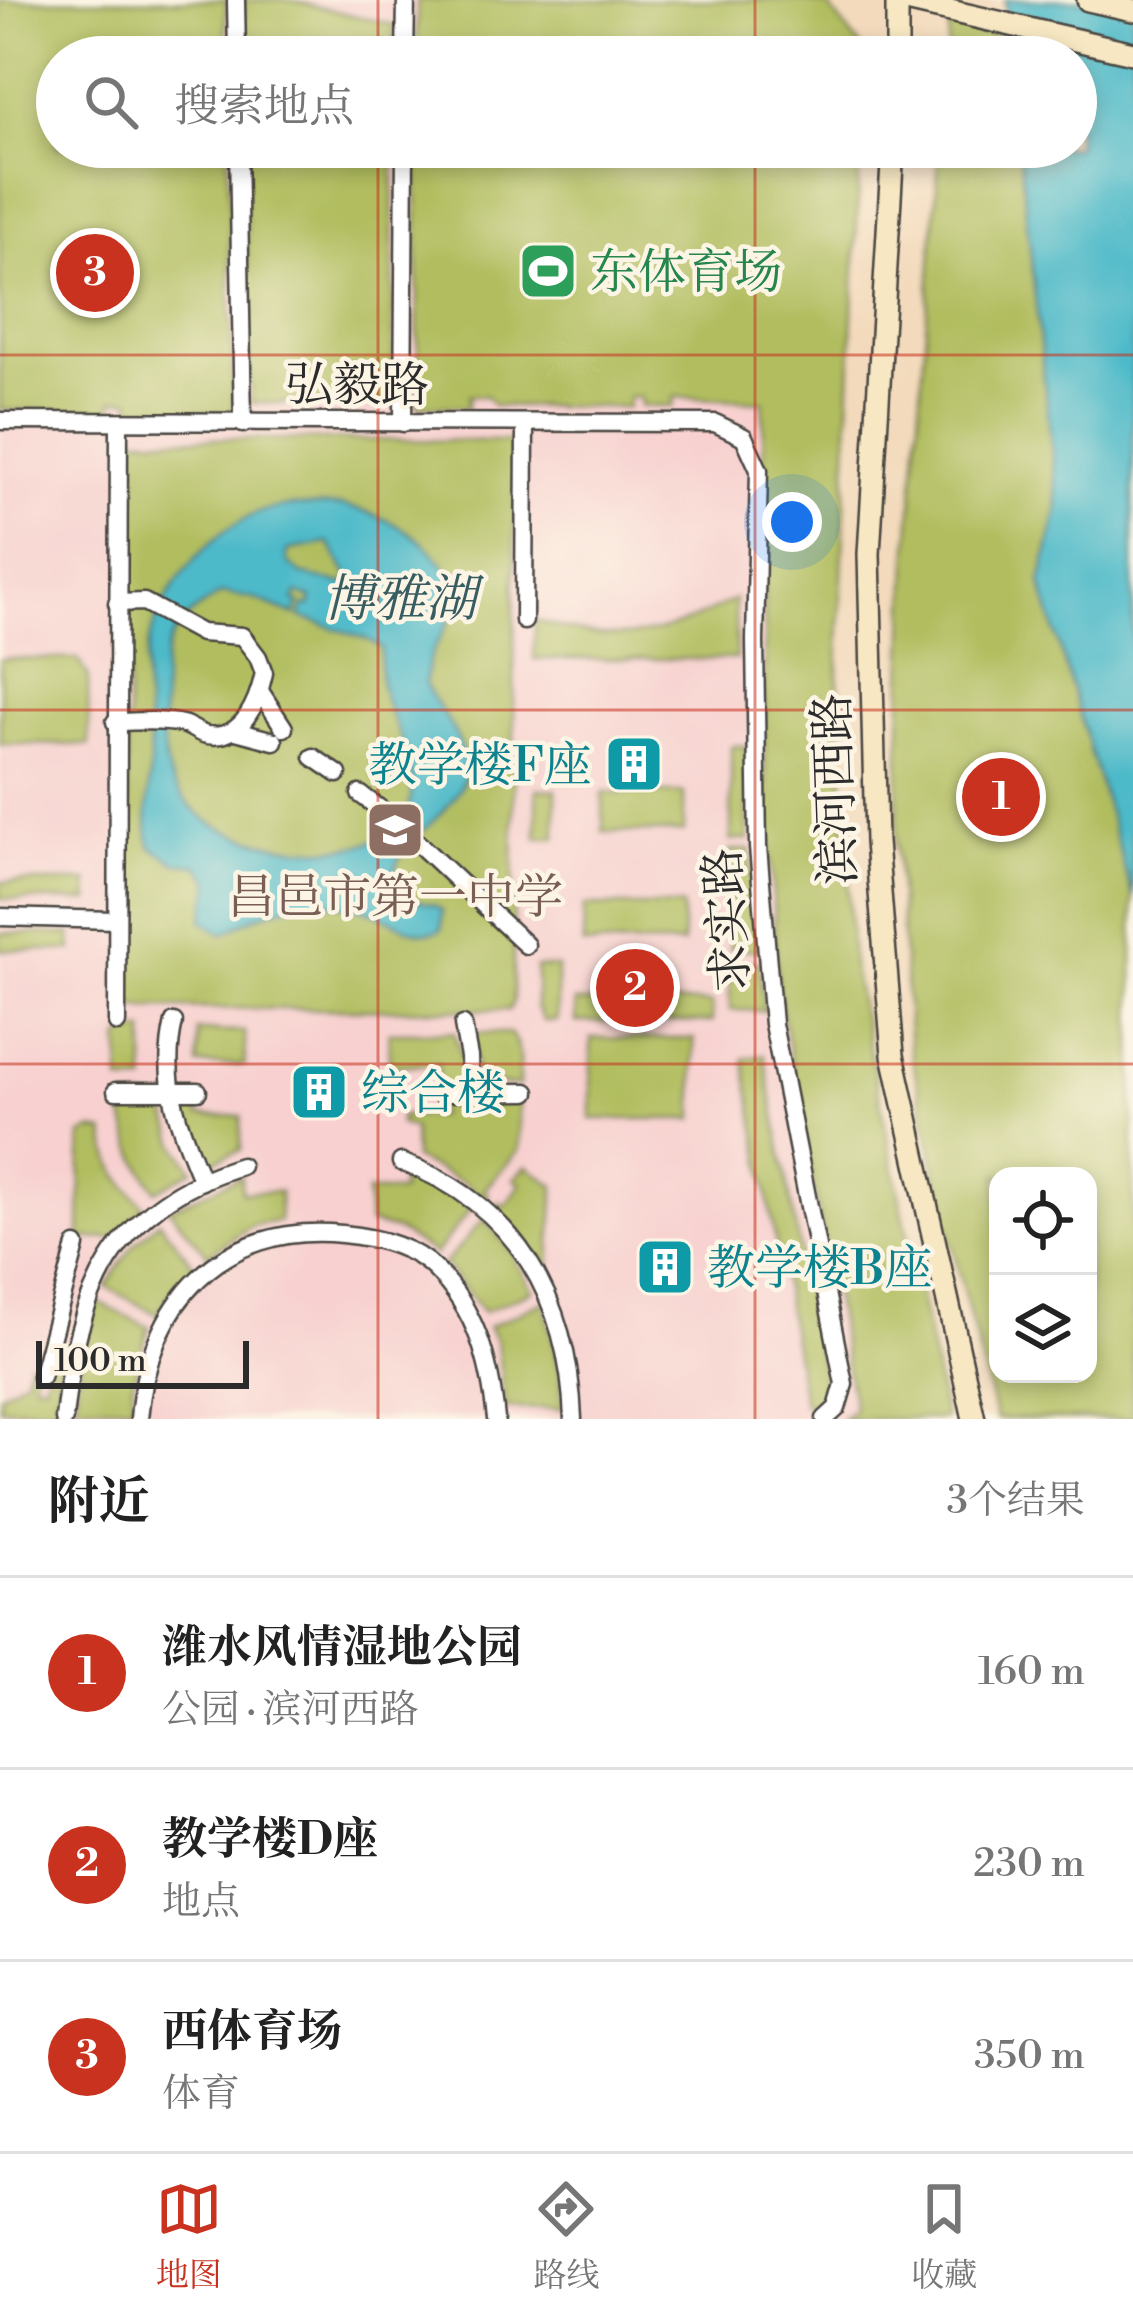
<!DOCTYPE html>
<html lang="zh">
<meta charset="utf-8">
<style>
body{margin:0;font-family:"Libre Bodoni","Noto Serif SC",serif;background:#f2f2f2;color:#222}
.controls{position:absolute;right:36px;bottom:36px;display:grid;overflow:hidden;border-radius:24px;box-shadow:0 6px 18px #0003}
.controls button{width:108px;height:108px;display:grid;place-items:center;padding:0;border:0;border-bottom:3px solid #e0e0e0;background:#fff;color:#222;font:60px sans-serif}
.scale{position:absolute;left:36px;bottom:30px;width:213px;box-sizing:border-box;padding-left:12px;border:6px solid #2b2b2b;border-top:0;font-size:33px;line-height:42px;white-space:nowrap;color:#2b2b2b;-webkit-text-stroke:9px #fcf5e5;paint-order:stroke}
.you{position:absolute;left:792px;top:522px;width:42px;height:42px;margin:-30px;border:9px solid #fff;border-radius:50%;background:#1a73e8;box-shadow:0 0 0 18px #1a73e833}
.badge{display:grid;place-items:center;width:78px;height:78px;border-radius:50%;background:#c8321e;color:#fff;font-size:39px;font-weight:700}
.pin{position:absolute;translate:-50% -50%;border:6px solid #fff;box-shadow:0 3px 12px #0006}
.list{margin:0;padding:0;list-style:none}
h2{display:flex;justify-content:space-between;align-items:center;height:156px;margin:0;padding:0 48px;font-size:51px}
h2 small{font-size:39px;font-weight:400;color:#767676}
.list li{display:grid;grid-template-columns:78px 1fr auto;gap:36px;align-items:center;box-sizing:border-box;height:192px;padding:0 48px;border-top:3px solid #e0e0e0}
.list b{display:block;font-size:45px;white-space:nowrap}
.list p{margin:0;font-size:39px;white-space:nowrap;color:#767676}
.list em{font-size:39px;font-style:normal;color:#767676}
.icon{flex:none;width:66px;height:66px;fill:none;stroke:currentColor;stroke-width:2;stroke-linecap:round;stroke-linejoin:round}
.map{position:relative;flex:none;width:1133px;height:1419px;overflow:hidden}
.search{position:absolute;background:#fff;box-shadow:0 6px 18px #0003;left:36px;right:36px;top:36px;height:132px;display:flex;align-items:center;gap:30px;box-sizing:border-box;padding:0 42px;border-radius:66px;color:#767676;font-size:45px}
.sheet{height:732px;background:#fff}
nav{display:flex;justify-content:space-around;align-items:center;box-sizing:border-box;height:168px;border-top:3px solid #e0e0e0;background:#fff;font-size:33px;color:#767676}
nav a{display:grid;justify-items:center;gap:6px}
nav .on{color:#c8321e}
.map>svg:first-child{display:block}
.built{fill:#f7d0cf}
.green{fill:#b1bd5f;stroke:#6e7445;stroke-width:3;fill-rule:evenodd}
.water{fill:#4ebac9;stroke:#3c727a;stroke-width:3;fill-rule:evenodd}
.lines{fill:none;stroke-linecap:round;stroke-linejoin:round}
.street-casing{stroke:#494541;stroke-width:21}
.secondary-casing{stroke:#494541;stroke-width:26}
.street{stroke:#fff;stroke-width:16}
.secondary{stroke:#f7e8c3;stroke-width:21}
.grid{fill:none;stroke:#c8321e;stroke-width:3;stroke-opacity:0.55}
.labels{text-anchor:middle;stroke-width:9;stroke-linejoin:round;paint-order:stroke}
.leisure-label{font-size:48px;fill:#27864d;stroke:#fcf5e5;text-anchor:start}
.street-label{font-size:48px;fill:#2b2b2b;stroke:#fcf5e5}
.culture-label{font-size:48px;fill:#0d838f;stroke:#fcf5e5;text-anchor:start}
.education-label{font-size:48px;fill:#785e54;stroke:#fcf5e5}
.water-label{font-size:51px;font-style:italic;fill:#375d62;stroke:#fcf5e5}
</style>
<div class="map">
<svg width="1133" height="1419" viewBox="0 0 1133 1419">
<rect width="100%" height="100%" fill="#fcf5e5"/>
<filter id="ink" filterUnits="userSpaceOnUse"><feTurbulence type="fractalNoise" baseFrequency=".00833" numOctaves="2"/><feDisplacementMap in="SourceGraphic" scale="24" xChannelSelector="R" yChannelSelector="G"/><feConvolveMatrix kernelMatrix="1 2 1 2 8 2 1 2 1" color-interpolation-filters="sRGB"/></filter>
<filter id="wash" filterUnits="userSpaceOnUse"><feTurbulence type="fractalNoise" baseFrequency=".004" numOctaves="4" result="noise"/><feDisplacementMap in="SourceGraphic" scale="48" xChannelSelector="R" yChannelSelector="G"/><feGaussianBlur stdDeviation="2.7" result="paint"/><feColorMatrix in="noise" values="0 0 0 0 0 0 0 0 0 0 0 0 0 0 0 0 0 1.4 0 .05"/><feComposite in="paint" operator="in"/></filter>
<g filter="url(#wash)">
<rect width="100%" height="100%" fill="#f3dabc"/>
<!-- built -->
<polygon class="built" points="0,0 558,0 787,57 57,57 57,147 786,147 882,1419 0,1419"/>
<!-- green -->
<g class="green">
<polygon points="0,0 226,0 226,57 57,57 57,147 228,147 233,413 132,409 131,400 113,400 113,411 0,410"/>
<polygon points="244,0 290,0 394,25 394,57 244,57"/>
<polygon points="417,0 798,0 828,6 864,51 864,57 417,57"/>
<polygon points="949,27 1008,36 1009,57 947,57"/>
<polygon points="244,147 394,147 393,394 388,404 251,403"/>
<polygon points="417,147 860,147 838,672 852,964 945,1419 842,1419 854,1408 778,989 765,764 763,401 674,397 673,406 641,406 640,397 629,397 628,407 494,406 486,396 469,396 468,407 418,406"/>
<path d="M922 147H1019L1058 507 1041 583 1133 893V1419H996L946 1221 910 1047 896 845 908 560 939 160ZM998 1176H1088V1374H998Z"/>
<polygon points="135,438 515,441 513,1002 509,1010 139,1008 126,1003 129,442"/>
<path d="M735 599 736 659H534L535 620C616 648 661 638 735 599Z"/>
<polygon points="0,659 78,659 88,675 89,745 0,744"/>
<polygon points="731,746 745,746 749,840 731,840"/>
<polygon points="537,789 556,790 556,838 537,838"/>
<rect x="603" y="793" width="81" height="39"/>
<polygon points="730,850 750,850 758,950 730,949"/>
<polygon points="0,882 88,882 89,901 0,899"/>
<polygon points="584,906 682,906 683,944 583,945"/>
<polygon points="0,933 71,934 72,950 0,950"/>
<polygon points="759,962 764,1011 730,1010 729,964"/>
<polygon points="536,967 557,967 557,1021 543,1021 536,1007"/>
<polygon points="575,1002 712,1003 712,1022 576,1022"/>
<polygon points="145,1031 145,1083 121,1083 120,1040 127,1032"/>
<polygon points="198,1031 245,1032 245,1065 198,1065"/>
<polygon points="389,1032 454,1032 462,1057 462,1086 439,1087 438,1065 389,1065"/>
<path d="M473 1033H510C523 1048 519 1067 519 1086L476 1083Z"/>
<polygon points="591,1038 694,1039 694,1119 591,1119"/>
<polygon points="764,1055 827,1399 804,1405 744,1059"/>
<polygon points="198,1096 199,1116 241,1116 241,1150 206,1164 177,1098"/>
<polygon points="516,1096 519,1101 519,1150 484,1190 489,1195 485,1199 466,1184 414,1159 413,1128 400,1124 400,1116 439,1116 439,1097"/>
<path d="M122 1099H163L175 1142 193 1170 156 1191C136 1160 125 1136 122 1099Z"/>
<path d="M91 1130 105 1132C110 1170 121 1180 144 1207L119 1238 80 1239 81 1136Z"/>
<polygon points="527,1166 555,1186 549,1278 516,1231 493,1209 498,1202 505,1206 521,1184 514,1179"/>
<polygon points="401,1170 451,1194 471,1209 435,1254 396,1230 369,1223 367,1192 401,1192"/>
<polygon points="241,1176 242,1192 280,1192 279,1221 251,1226 208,1255 169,1209"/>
<polygon points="484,1219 508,1247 533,1290 483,1312 444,1264"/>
<polygon points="159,1221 196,1268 178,1281 157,1314 106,1287 132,1247"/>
<polygon points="544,1301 561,1376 562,1409 505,1408 497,1343 488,1327"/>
<polygon points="97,1302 149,1327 133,1382 132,1406 76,1405 78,1372"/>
<polygon points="53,1341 67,1344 59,1370 57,1408 0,1408 0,1394 25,1378 30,1361 36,1361 34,1382 44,1383"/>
</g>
<!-- water -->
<g class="water">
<polygon points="1005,0 1133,0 1133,897 1041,583 1058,507 1019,147 1076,147 1076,57 1009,57"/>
<path d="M343 506C393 517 438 542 458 592 453 627 428 644 425 683 437 712 463 732 465 767 468 816 370 848 401 890 411 904 430 899 442 910V929C418 941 393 919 370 911 350 905 325 901 303 903 274 906 249 920 223 934L203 921 211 881 198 865 177 863 151 847C143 814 151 788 150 755 150 724 143 692 146 662 151 603 199 541 251 516 279 502 314 506 343 506ZM329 543 350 579 343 584 301 574 287 561 288 550ZM222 593 255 599 295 615 299 602 294 600 297 593 312 598 310 606 304 605 300 617 367 639 381 648C381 662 378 680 383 693 394 727 420 771 409 805 389 873 250 850 205 819 193 810 182 797 174 785 159 759 163 724 163 695 161 640 174 622 222 593Z"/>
</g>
</g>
<g filter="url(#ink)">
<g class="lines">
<defs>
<g id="street">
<polyline points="236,0 237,57"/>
<polyline points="405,57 406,0"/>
<polyline points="238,147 243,424"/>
<polyline points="0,421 715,423 744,437 759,470 755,641 758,847 773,1024 844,1384 837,1408 825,1419"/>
<polyline points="403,423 405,147"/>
<polyline points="524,621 525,423"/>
<polyline points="260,691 284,728"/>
<path d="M115 722C136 722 161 719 182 724 191 726 197 733 207 735 243 741 258 701 264 673L258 657 242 636 201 633 144 602 117 603"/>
<polyline points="236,731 274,741"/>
<polyline points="313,757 338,774"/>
<polyline points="360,794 387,814 526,945"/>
<polyline points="0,917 115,920"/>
<path d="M174 1022C160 1081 179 1128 202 1181"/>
<polyline points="117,1023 119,423"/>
<polyline points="463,1025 469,1057 470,1093"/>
<polyline points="116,1091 198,1091"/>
<polyline points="439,1093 527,1092"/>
<path d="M401 1162C517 1204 569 1301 573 1419"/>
<polyline points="41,1377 76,1246"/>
<path d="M64 1419C77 1295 110 1206 241 1166"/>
<path d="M139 1419C148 1303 221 1222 342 1234 374 1237 412 1246 435 1269 477 1311 490 1362 496 1419"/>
</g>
<g id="secondary">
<polyline points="897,0 897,57"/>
<polyline points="902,0 1133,53"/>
<polyline points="1088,0 1133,10"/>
<polyline points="893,147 869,554 876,842 893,1055 974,1419"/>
</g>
</defs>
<!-- street casing -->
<use href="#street" class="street-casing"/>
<!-- secondary casing -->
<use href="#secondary" class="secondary-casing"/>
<!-- street -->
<use href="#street" class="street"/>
<!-- secondary -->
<use href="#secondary" class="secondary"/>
</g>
</g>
<!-- grid -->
<path class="grid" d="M378 0V57M755 0V57M378 147V1419M755 147V1419M0 355H1133M0 710H1133M0 1064H1133"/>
<!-- icons -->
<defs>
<symbol id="stadium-square" viewBox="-11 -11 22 22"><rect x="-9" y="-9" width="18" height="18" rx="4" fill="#2e9e5b" stroke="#fcf5e5"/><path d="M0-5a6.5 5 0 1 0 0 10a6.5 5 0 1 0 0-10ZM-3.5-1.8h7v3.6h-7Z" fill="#fff"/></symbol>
<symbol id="building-square" viewBox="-11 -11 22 22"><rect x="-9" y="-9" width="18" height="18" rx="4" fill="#0f9aa8" stroke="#fcf5e5"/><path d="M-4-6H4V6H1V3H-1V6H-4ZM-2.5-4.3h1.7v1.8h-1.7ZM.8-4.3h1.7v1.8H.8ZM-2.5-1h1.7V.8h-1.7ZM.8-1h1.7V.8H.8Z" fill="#fff"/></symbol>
<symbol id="school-square" viewBox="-11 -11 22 22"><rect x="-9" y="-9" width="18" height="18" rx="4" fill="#8d6e63" stroke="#fcf5e5"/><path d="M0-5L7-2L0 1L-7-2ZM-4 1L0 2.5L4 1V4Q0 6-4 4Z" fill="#fff"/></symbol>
</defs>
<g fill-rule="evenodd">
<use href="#stadium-square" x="515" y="238" width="66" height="66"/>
<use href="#building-square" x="601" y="731" width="66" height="66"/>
<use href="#school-square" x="362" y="797" width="66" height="66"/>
<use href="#building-square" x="286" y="1059" width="66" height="66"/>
<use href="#building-square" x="632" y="1234" width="66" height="66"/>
</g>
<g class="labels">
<!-- leisure labels -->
<g class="leisure-label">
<text x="590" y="288">东体育场</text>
</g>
<!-- street labels -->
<g class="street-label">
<text x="357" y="401">弘毅路</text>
<text transform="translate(834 789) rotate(-92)" y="17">滨河西路</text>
<text transform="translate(726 920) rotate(-94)" y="17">求实路</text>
</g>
<!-- culture labels -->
<g class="culture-label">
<text x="592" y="781" text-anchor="end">教学楼F座</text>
<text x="361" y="1109">综合楼</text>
<text x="707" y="1284">教学楼B座</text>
</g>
<!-- education labels -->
<g class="education-label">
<text x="395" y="913">昌邑市第一中学</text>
</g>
<!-- water labels -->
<g class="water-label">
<text x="400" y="616">博雅湖</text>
</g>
</g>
</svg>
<div class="controls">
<button><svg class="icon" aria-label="locate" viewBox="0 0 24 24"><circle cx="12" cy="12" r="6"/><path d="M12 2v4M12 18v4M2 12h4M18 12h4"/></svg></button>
<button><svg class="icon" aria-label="layers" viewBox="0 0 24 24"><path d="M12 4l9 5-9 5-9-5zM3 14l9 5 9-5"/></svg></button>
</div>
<div class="scale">100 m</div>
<div class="you"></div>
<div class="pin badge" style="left:1001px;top:797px">1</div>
<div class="pin badge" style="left:635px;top:988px">2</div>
<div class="pin badge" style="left:95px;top:273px">3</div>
<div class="search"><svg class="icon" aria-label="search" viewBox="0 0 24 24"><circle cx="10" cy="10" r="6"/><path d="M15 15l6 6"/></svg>搜索地点</div>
</div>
<section class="sheet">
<h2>附近<small>3个结果</small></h2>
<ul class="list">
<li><span class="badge">1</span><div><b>潍水风情湿地公园</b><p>公园 · 滨河西路</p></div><em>160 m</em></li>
<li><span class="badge">2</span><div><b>教学楼D座</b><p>地点</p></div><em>230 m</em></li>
<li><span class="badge">3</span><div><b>西体育场</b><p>体育</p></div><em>350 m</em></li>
</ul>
</section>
<nav>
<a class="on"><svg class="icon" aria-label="map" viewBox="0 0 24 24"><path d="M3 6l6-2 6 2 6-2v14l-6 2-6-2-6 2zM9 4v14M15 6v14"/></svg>地图</a>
<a><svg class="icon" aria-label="directions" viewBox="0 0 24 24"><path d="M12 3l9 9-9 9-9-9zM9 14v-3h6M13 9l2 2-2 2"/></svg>路线</a>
<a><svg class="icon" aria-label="saved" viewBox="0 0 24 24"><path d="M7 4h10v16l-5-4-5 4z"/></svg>收藏</a>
</nav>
